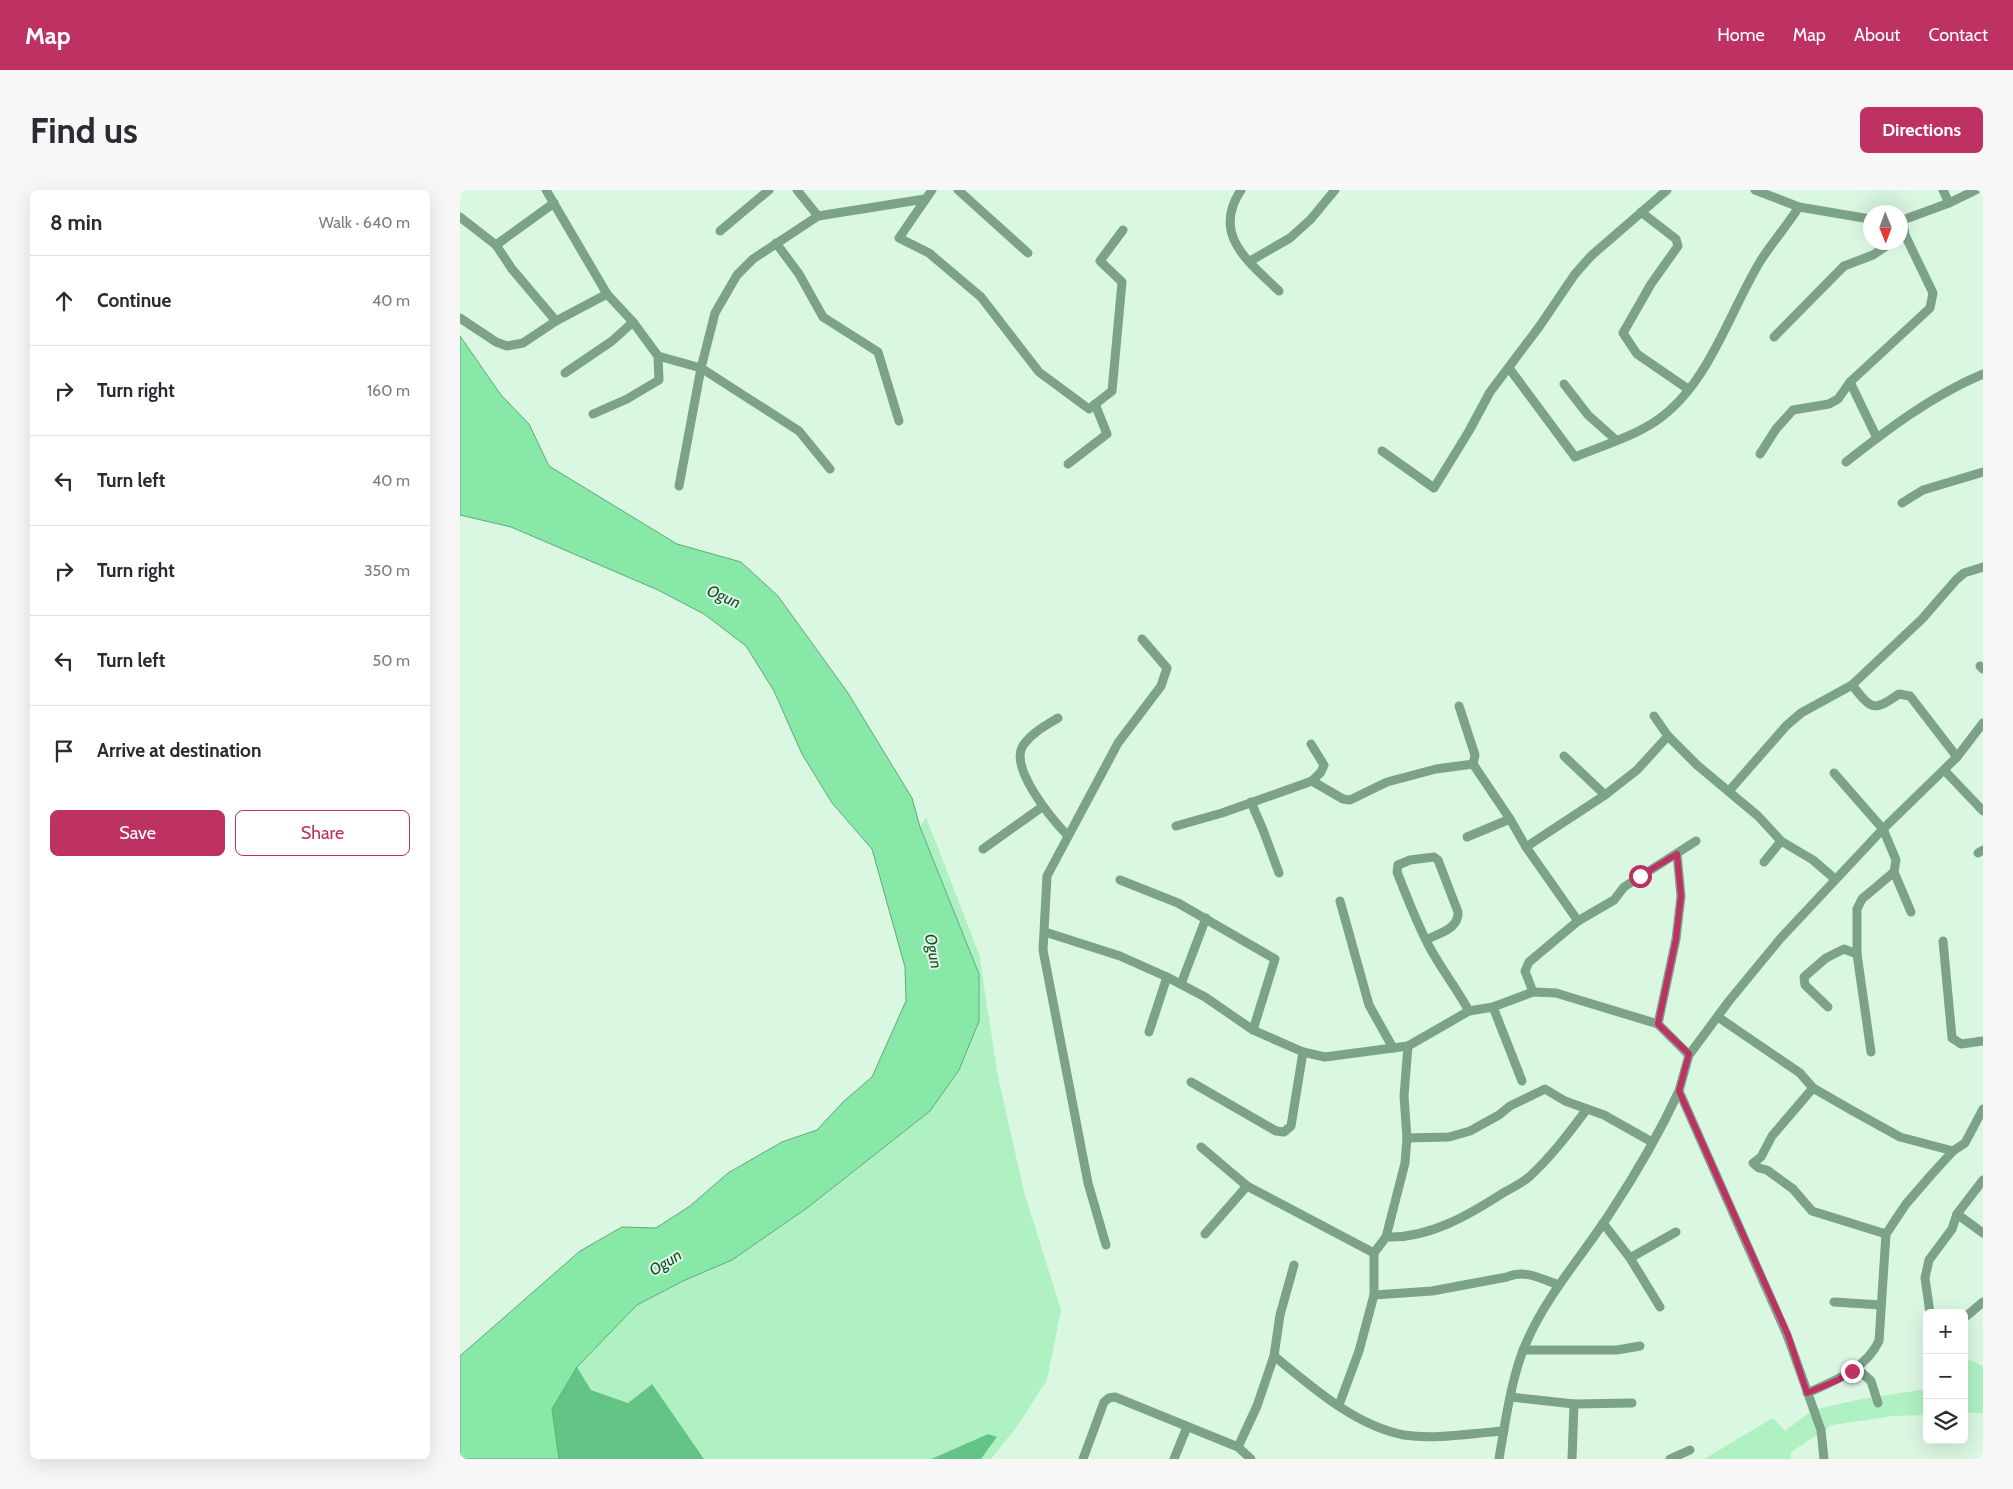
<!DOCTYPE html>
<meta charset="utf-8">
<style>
body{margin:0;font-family:Cabin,sans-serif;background:#f7f7f7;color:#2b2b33}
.controls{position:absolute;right:15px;bottom:15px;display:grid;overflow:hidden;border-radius:8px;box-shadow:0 5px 20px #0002}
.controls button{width:45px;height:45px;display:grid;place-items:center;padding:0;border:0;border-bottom:1px solid #e1e1e2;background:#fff;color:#2b2b33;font:25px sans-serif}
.compass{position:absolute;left:1403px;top:15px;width:45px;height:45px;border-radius:50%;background:#fff;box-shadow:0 5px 20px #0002;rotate:179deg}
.stop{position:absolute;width:15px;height:15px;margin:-11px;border:4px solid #bd3163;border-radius:50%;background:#fff}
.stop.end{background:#bd3163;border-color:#fff;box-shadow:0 1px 5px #0008}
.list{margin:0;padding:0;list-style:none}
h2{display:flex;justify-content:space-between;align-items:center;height:65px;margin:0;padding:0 20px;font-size:21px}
h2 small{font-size:16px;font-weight:400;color:#7c7c81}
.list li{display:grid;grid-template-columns:32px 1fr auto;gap:15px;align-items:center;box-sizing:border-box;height:90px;padding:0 20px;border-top:1px solid #e1e1e2}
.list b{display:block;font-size:19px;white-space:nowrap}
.list em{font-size:16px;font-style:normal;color:#7c7c81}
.actions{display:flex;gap:10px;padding:15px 20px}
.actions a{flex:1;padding:11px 0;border:1px solid #bd3163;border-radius:8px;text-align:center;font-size:18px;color:#bd3163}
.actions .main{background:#bd3163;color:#fff}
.icon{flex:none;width:28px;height:28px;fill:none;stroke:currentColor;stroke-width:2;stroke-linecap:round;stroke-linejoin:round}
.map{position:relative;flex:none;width:1523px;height:1269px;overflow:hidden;border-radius:8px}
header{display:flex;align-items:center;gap:30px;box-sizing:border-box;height:70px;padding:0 25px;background:#bd3163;color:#fff}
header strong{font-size:24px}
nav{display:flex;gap:28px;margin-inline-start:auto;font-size:18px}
.intro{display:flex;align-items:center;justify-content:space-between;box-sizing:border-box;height:120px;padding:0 30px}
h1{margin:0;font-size:35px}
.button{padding:12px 22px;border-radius:8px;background:#bd3163;color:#fff;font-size:18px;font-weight:700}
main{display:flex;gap:30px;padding:0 30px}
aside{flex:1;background:#fff;border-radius:8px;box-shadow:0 5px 20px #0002}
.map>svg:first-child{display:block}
.green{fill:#aff1c3}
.forest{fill:#63c486}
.water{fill:#87e8a8;stroke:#62a97a}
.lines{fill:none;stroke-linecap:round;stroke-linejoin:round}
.street{stroke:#7ca287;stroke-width:9}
.route{stroke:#bd3163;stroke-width:6}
.labels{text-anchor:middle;stroke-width:4;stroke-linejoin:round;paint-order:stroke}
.water-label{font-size:16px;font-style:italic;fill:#21492f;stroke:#daf7e2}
</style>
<header>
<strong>Map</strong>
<nav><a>Home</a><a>Map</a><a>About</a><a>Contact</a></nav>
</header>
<div class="intro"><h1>Find us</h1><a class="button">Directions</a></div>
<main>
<aside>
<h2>8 min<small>Walk · 640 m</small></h2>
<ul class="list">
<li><svg class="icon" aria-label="ahead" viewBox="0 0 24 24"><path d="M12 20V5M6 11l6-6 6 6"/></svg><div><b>Continue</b></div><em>40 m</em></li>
<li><svg class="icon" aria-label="right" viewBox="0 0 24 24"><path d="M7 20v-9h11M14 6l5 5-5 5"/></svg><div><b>Turn right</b></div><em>160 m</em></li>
<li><svg class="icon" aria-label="left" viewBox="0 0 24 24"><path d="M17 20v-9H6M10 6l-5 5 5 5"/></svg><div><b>Turn left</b></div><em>40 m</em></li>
<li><svg class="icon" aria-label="right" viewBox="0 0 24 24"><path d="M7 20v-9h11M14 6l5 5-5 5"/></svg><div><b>Turn right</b></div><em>350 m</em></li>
<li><svg class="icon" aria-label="left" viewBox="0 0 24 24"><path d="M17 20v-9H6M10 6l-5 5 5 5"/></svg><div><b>Turn left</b></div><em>50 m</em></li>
<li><svg class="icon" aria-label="arrive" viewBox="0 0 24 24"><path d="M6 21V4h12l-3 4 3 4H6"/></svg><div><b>Arrive at destination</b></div></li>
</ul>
<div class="actions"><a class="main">Save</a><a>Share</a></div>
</aside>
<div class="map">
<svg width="1523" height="1269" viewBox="0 0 1523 1269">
<rect width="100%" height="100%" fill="#daf7e2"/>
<!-- green -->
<g class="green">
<polygon points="466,627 519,764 538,887 564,1002 601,1120 587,1190 558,1235 531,1269 521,1269 537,1248 528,1244 471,1269 244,1269 191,1194 168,1213 131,1200 117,1177 177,1115 223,1091 272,1070 347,1018 470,921 499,880 519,831 519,784 460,637"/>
<polygon points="1504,1168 1523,1176 1523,1223 1504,1223"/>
<polygon points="1467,1199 1467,1225 1433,1226 1372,1235 1331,1262 1331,1269 1244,1269 1313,1228 1325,1241 1353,1220 1402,1209"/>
</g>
<!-- forest -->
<g class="forest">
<polygon points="117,1177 131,1200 168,1213 192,1194 244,1269 99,1269 92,1219"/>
<polygon points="528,1244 537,1247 521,1269 471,1269"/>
</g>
<!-- water -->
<polygon class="water" points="0,146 41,205 69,234 89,276 217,354 281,372 318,406 388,503 452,608 460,637 519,784 519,831 499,880 470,921 347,1018 272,1070 223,1091 177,1115 117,1177 92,1219 99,1269 0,1269 0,1166 120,1061 162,1037 196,1038 230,1016 268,983 322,952 357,940 383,912 412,887 446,811 445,777 412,659 372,613 342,564 314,501 286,456 244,424 198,400 51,337 0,325"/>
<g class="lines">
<!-- street -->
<g class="street">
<polyline points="86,0 147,104 173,132 198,166 199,190 167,209 133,224"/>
<polyline points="337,0 358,26"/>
<polyline points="472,0 439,48 469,63 521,107 579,182 629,219 652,201 662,92 640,71 663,40"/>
<polyline points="498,0 568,63"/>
<path d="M781 0C751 45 789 72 819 101"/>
<polyline points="1295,0 1339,17 1410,29"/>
<polyline points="1483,0 1489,13"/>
<polyline points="1181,22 1216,49 1218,56 1191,94 1163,143 1177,164 1228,199"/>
<polyline points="0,27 36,55 52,79 96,131"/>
<polyline points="1440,31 1489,13 1516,0"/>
<polyline points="260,41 309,0"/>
<polyline points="316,53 339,84 363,127 418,162 439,231"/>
<polyline points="36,55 94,13"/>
<polyline points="790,71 830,48 851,29 875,0"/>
<polyline points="0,128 36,152 47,156 63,153 96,131 147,104"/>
<polyline points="1314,147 1384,76 1413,65 1432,52"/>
<polyline points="198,166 241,178 339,241 370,279"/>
<path d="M1049 178 1115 267C1142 256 1172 247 1196 231 1249 195 1269 122 1301 70 1313 52 1327 35 1339 17"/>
<polyline points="105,183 152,151 173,132"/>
<polyline points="1390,192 1417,248"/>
<polyline points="1104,194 1128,225 1156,250"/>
<polyline points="922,261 974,298 1009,241 1030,202 1079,137 1115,84 1131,66 1207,0"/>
<polyline points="1300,264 1316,239 1333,220 1369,214 1378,209 1390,192 1470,118 1473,103 1445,45 1443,31"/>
<path d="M1386 272C1428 239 1473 205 1523 184"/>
<polyline points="608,274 647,244 635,214"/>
<polyline points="219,296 241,178 255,123 277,85 293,69 358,26 465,9"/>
<polyline points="1442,313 1463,300 1523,282"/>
<polyline points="1520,476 1523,479"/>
<path d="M1392 495C1412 520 1413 522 1439 504L1450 506 1497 567"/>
<polyline points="999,516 1015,565 1013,574"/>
<polyline points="1194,526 1208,546 1237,575 1298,626 1321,651 1353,670 1375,689"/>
<path d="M598 528C586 535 573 542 564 554 547 576 592 629 607 645"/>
<polyline points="1104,566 1145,605"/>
<polyline points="1013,574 1050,629 1066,657 1118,731"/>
<polyline points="1484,580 1523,621"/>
<polyline points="1374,583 1423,639 1436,670 1434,682 1451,722"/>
<polyline points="852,591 883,609 890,610 927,592 976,579 1013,574"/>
<polyline points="1269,601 1326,536 1341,523 1392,495 1462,429 1496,390 1504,383 1523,377"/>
<polyline points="791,612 803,640 819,683"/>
<polyline points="716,636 762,623 852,591 861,582 864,575 851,554"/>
<polyline points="1007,647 1050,629"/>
<polyline points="1066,657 1145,605 1177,580 1208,546"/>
<polyline points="523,659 582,617"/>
<polyline points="1518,663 1523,660"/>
<polyline points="1304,672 1321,651"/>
<polyline points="660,690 718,713 815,769 793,840"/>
<polyline points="880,711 909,815 933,858"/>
<polyline points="585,742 660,766 707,787 745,807 793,840 843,862 865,867 948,856 1009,821 1033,817 1073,802 1096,803 1198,834 1229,865"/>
<path d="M966 750C979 743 999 739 998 722L978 670 974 667 950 670 938 675 937 682C947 707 957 734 970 758 982 780 997 799 1009 821"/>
<polyline points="1483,751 1492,848 1501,854 1523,851"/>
<polyline points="721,794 746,728"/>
<polyline points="1073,802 1065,781 1069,772 1118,731 1154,710 1164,697 1236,651"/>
<polyline points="1033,817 1062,891"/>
<polyline points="1368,817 1345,795 1344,787 1366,768 1384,759 1397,764"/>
<polyline points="1258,827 1340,883 1353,898 1393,921 1440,947 1493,961"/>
<polyline points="1198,834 1216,749 1221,706 1217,664"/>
<polyline points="689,842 707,787"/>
<polyline points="1411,862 1397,764 1397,719 1402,709 1434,682"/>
<polyline points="731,892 816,941 824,942 831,936 843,862"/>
<polyline points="1353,898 1312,946 1301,967 1293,973 1299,978 1307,980 1333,999 1352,1021 1426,1044"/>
<polyline points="947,948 989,947 1010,941 1039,925 1050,916 1085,899 1105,911 1144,925 1192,952"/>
<polyline points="741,957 787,996 914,1063"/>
<polyline points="1497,1024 1523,1043"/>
<polyline points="1143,1033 1170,1068 1200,1117"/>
<polyline points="745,1044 787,996"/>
<path d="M926 1047C968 1049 1009 1025 1043 1003 1052 998 1062 993 1069 987 1091 967 1109 943 1127 919"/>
<polyline points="646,1055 628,993 583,760 587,686 658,553 701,496 707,478 682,449"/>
<polyline points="1170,1068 1216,1042"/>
<path d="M914 1105 972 1101 1047 1087C1065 1079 1081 1089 1099 1095"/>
<polyline points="1374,1112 1421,1115"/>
<polyline points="1470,1123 1465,1088 1469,1070 1492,1039 1497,1024 1523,990"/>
<polyline points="1504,1128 1523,1112"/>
<polyline points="1063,1160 1157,1160 1180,1156"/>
<path d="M814 1166C851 1196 895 1236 944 1245 976 1250 1012 1243 1044 1241"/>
<polyline points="1395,1177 1411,1191 1418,1213"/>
<path d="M1347 1203C1374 1191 1405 1180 1419 1151L1426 1044 1446 1014 1472 984 1493 961 1505 953 1523 919"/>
<polyline points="1051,1207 1114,1214 1172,1213"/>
<polyline points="879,1215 899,1161 914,1105 914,1063 926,1047 945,973 947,948 944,906 948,856"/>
<polyline points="778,1257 797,1216 814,1166 820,1125 834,1075"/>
<polyline points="623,1269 644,1212 649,1208 655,1207 778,1257 791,1269"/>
<polyline points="714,1269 727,1237"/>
<path d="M1039 1269C1045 1233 1052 1183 1067 1151 1088 1103 1124 1064 1152 1020 1177 982 1200 942 1219 901"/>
<polyline points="1112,1269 1114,1214"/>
<polyline points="1210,1269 1230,1260"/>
<polyline points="1364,1269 1361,1240 1327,1145 1219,901 1229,865 1269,811 1320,749 1423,639 1497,567 1523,533"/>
</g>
</g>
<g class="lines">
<!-- route -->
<polyline class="route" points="1180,686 1217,664 1221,706 1216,749 1198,834 1229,864 1219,901 1328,1145 1347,1203 1378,1190 1392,1181"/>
</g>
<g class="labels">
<!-- water labels -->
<g class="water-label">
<text transform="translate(264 406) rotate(24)" y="6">Ogun</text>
<text transform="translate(474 761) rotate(79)" y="6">Ogun</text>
<text transform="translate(205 1072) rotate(-32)" y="6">Ogun</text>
</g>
</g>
</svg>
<div class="controls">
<button>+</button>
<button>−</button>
<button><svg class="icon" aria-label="layers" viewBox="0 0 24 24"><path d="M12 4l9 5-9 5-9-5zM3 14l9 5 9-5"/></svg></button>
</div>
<svg class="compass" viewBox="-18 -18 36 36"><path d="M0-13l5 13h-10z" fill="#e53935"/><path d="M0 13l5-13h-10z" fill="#7c7c81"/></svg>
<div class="stop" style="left:1180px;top:686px"></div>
<div class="stop end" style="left:1392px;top:1181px"></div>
</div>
</main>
